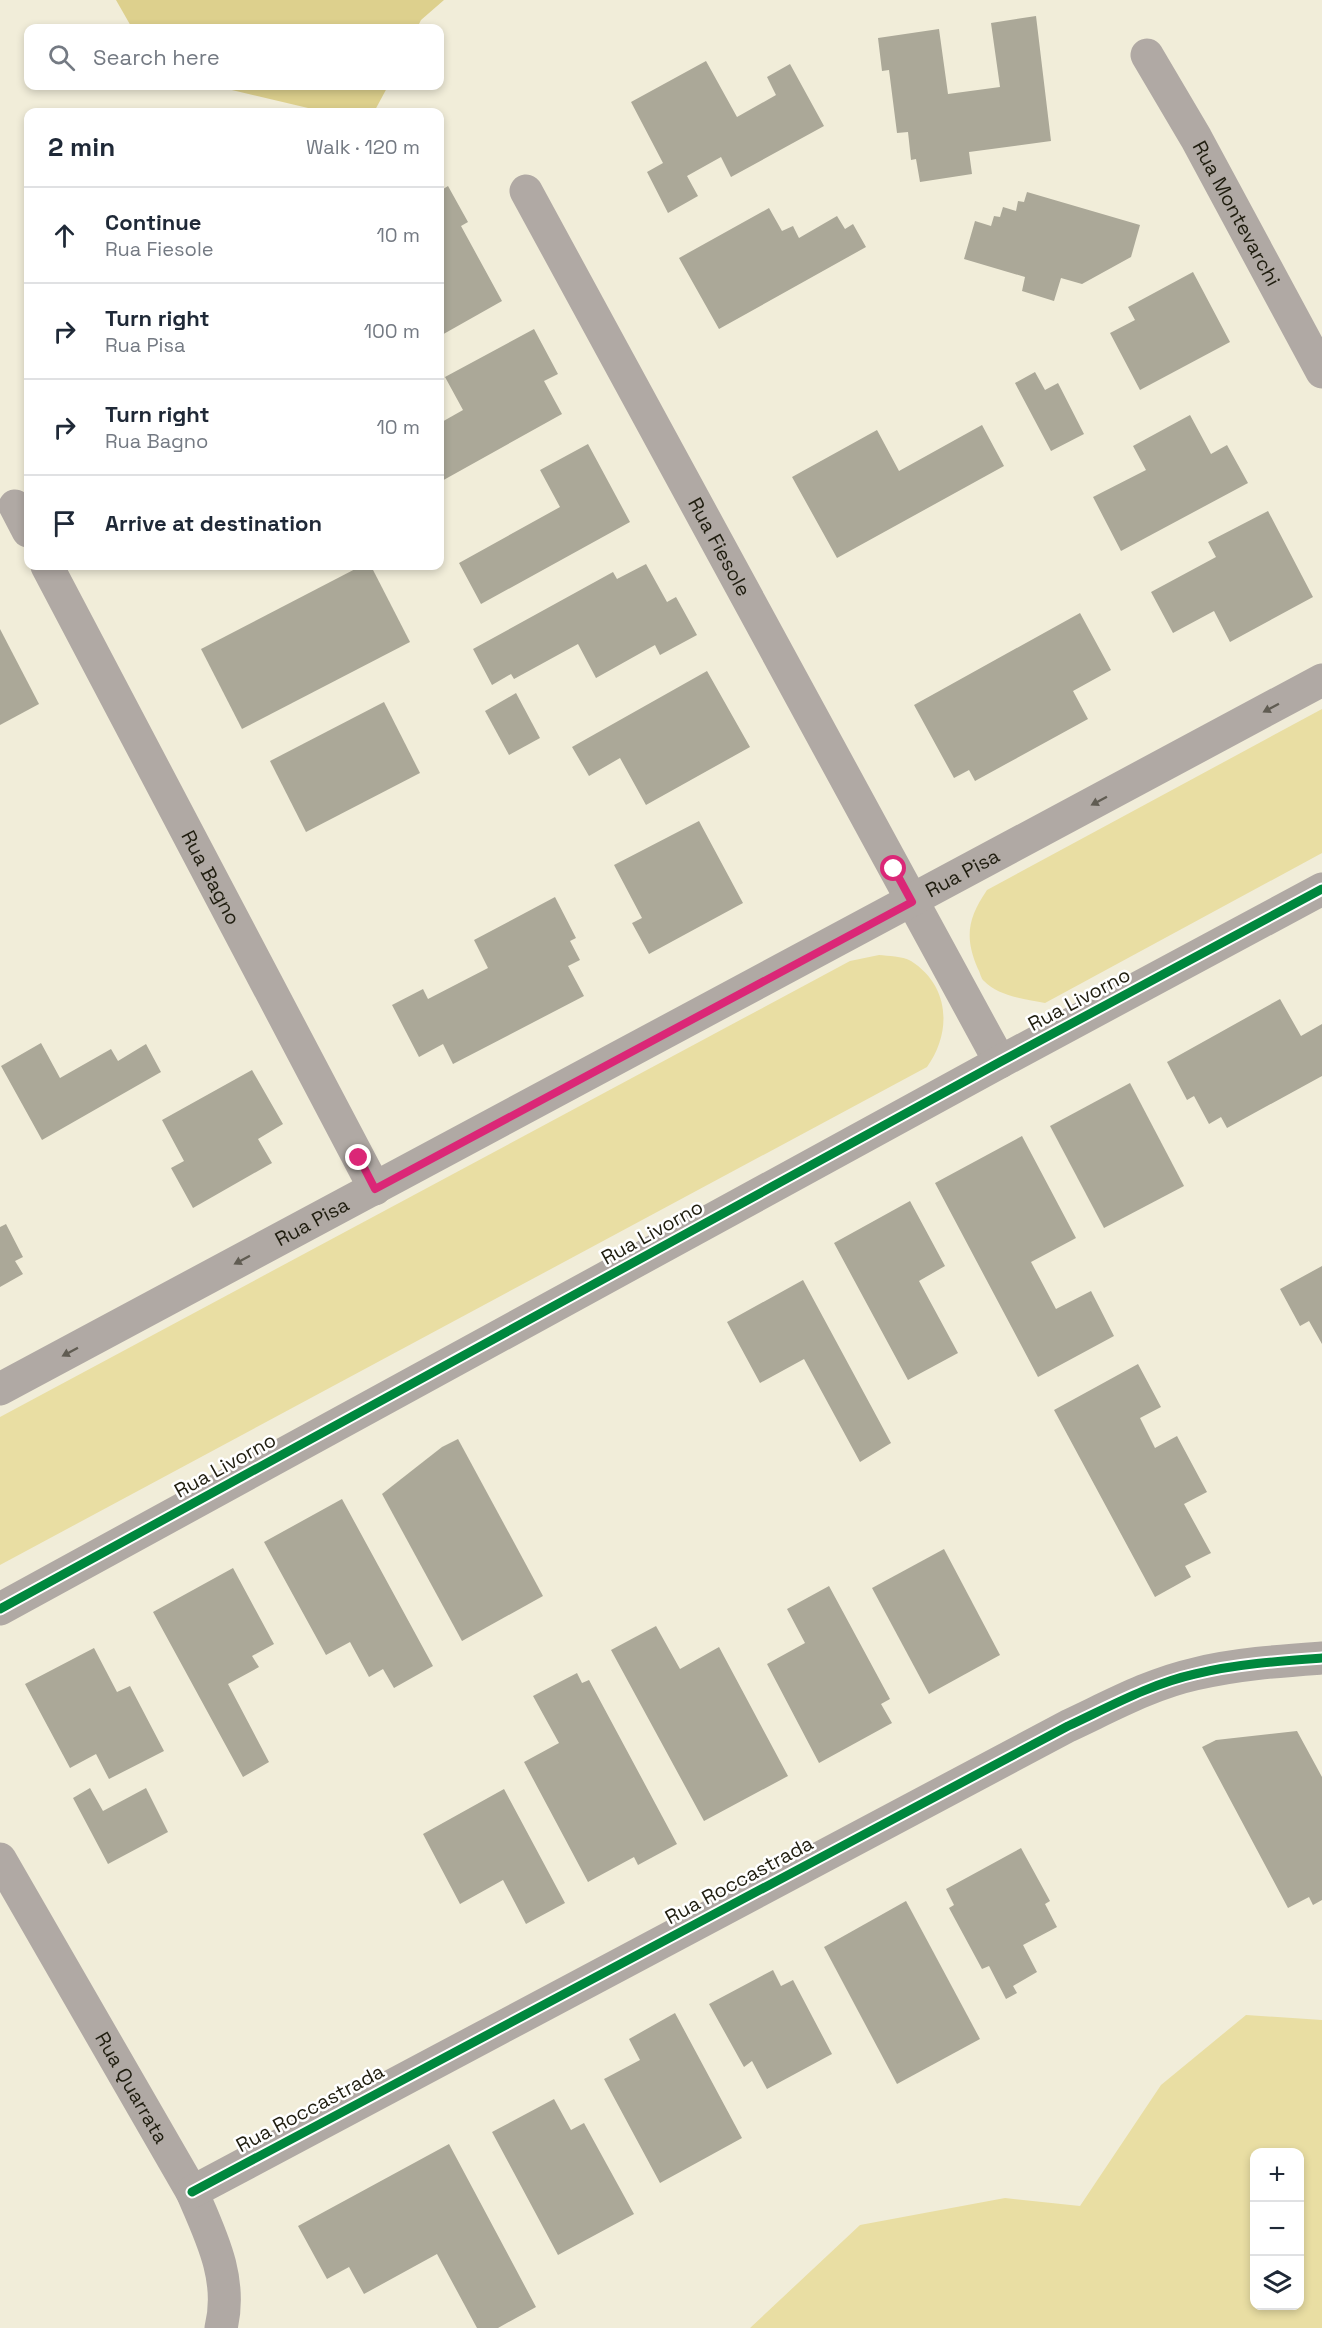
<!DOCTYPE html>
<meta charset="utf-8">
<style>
body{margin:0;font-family:"Space Grotesk",sans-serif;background:#f2f2f3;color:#1f2937}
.controls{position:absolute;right:18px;bottom:18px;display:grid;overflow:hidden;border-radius:12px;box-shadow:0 3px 9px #0003}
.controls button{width:54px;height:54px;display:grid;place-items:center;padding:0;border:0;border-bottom:2px solid #e0e1e3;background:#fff;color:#1f2937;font:30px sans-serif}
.stop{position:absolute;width:18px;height:18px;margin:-14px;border:4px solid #db2777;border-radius:50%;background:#fff}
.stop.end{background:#db2777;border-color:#fff;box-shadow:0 2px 6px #0008}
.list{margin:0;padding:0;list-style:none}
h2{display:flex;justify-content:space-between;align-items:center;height:78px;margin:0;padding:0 24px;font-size:26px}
h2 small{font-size:20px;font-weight:400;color:#747a83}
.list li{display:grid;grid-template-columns:39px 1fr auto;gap:18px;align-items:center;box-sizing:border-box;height:96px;padding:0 24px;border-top:2px solid #e0e1e3}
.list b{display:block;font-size:22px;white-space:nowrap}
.list p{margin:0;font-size:20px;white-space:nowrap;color:#747a83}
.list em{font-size:20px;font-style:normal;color:#747a83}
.icon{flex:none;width:33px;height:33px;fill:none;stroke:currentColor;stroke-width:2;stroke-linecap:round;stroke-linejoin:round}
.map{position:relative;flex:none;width:1322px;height:2328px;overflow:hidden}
.search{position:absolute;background:#fff;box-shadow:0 3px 9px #0003;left:24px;top:24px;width:420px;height:66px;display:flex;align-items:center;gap:15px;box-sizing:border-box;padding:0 21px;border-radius:12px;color:#747a83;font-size:22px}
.panel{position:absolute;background:#fff;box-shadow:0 3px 9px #0003;left:24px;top:108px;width:420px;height:462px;border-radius:12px}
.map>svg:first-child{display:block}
.green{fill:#e9dea3;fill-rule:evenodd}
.forest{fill:#ddd08d}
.building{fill:#aba898}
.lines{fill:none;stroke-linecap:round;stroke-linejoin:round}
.minor{stroke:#b0a9a4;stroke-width:33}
.cycleway-casing{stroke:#fff;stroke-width:13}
.cycleway{stroke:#00873e;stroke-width:9}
.oneway{fill:#605c52}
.route{stroke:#db2777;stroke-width:8}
.labels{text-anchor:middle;stroke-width:5;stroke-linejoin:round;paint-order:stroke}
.street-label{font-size:20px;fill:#1f1d0f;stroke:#fff}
</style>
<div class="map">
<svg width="1322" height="2328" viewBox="0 0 1322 2328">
<rect width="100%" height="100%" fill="#f1edd9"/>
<!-- green -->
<g class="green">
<path d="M1322 709V853L1045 1003C1027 1000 998 996 984 981 981 979 980 972 978 969 964 937 968 918 987 890Z"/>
<path d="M879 955C888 956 902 956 911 961 950 986 952 1032 927 1067L0 1565V1417L850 961Z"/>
<path d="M1246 2015 1322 2020V2328H750L860 2225 1005 2198 1080 2206 1161 2085ZM1300 2152V2306H1254V2152Z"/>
</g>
<!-- forest -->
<g class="forest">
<polygon points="116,0 444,0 421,20 417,28 132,28"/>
<polygon points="215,86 388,86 374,112 325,112"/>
</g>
<!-- building -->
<g class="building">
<polygon points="1036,16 1051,141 969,152 972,174 920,182 916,159 911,160 908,132 897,133 889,70 882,71 878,38 939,29 948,94 1000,87 991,23"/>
<polygon points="706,61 737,117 776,95 767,77 790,64 824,126 731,177 721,157 687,176 698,196 668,213 647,172 663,163 631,102"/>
<polygon points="448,186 468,222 461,226 502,301 440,336 440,191"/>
<polygon points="1027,192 1140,225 1131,257 1082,284 1061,278 1054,301 1022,291 1025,277 964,259 975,221 991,226 994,216 1000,217 1003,207 1016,211 1018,201 1024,202"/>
<polygon points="769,208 782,231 793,226 799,238 837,216 845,229 853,224 866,247 719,329 679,258"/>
<polygon points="1193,272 1230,342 1140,390 1110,333 1135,320 1128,307"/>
<polygon points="534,329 558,374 544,381 562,414 440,482 440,423 463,410 445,377"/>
<polygon points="1035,372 1045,390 1058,383 1084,434 1051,451 1015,383"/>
<polygon points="1190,415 1211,454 1227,445 1248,483 1121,551 1093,497 1146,470 1133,446"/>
<polygon points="982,425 1004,466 837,558 792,477 877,430 899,471"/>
<polygon points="588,444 630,522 481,604 459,563 560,507 540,470"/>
<polygon points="1268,511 1313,597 1230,642 1214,611 1173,633 1151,592 1216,557 1208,542"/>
<polygon points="646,564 667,602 676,597 697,635 660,655 655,645 596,678 578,644 514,679 511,674 492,685 473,649 613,572 617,579"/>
<polygon points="361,566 371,566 410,642 242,729 201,649"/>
<polygon points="1080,613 1111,670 1073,691 1088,719 975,781 969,770 954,778 914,705"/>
<polygon points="0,629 39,704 0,725"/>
<polygon points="707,671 750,747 646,805 620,758 589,776 572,747"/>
<polygon points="516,693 540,738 509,755 485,711"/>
<polygon points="384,702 420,773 306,832 270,761"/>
<polygon points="699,821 743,903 649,954 632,923 642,918 614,865"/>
<polygon points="555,897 576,938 570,941 580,960 568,966 584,996 453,1064 443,1044 419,1057 392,1005 423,989 428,999 488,968 474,940"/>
<polygon points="1280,999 1301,1036 1322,1024 1322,1076 1227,1128 1221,1117 1209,1124 1194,1096 1187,1100 1167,1062"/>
<polygon points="41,1043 60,1078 111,1049 118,1061 146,1044 161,1072 42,1140 1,1066"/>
<polygon points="252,1070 283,1124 258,1139 272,1163 193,1208 171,1168 184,1161 162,1120"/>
<polygon points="1130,1083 1184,1186 1104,1228 1050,1126"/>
<polygon points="1022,1136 1076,1238 1031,1262 1056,1309 1091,1291 1114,1336 1038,1377 935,1183"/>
<polygon points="910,1201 945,1266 919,1281 958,1353 908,1380 834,1243"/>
<polygon points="6,1224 23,1257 15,1261 23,1274 0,1287 0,1227"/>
<polygon points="1322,1266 1322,1344 1309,1321 1300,1326 1280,1289"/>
<polygon points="803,1280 891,1443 860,1462 804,1359 760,1383 727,1322"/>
<polygon points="1138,1364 1161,1407 1140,1418 1155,1448 1177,1436 1207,1492 1184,1504 1211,1553 1185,1566 1191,1577 1155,1597 1054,1410"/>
<polygon points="458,1439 543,1596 462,1641 382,1494 442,1447"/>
<polygon points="342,1499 433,1666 394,1688 383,1669 369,1677 350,1642 326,1655 264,1542"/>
<polygon points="944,1549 1000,1655 929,1694 872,1588"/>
<polygon points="233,1568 274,1644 252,1656 259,1667 228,1684 269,1762 243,1777 153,1612"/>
<polygon points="829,1586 890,1699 881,1704 892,1723 819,1763 767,1664 805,1643 787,1609"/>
<polygon points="656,1626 680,1669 719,1647 788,1776 704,1821 611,1650"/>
<polygon points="94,1648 117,1692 130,1686 164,1751 109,1779 96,1754 70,1768 25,1684"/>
<polygon points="577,1673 582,1683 589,1680 677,1844 638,1865 634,1857 588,1882 524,1762 559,1743 533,1696"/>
<polygon points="1297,1731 1322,1777 1322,1900 1313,1905 1309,1897 1288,1908 1202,1747 1216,1740"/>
<polygon points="90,1788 103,1811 146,1788 168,1832 108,1864 73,1798"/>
<polygon points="504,1789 565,1903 526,1924 503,1880 460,1904 423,1834"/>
<polygon points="1021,1848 1050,1901 1045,1904 1057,1927 1023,1945 1037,1972 1013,1986 1017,1993 1006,1999 989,1966 982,1969 949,1908 954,1905 946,1889"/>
<polygon points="906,1901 980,2039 897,2084 824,1947"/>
<polygon points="773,1970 781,1986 793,1980 832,2054 767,2089 752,2061 744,2067 709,2004"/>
<polygon points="675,2013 742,2138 660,2183 604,2079 640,2060 629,2039"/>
<polygon points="554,2099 571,2130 584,2123 634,2214 558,2255 492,2132"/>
<polygon points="449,2144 536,2307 498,2328 477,2328 437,2254 364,2294 349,2267 327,2279 298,2226"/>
</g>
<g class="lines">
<!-- minor -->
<g class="minor">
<path id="s1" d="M1147 55 1196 138 1322 372"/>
<path id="s2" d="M526 191 1000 1062"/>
<polyline points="15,506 28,531"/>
<path id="s3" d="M47 566 375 1189"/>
<path id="s4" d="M0 1389 1322 680"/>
<polyline points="0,1609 1000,1062 1322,889"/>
<path id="s5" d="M0 1859 192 2192C211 2236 233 2279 221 2328"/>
<path d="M192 2192 1068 1726C1109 1707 1150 1684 1195 1674 1236 1664 1280 1661 1322 1658"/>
</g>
<defs>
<g id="cycleway">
<polyline points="0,1609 1000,1062 1322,889"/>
<path d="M192 2192 1068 1726C1109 1707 1150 1684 1195 1674 1236 1664 1280 1661 1322 1658"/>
</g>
</defs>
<!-- cycleway casing -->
<use href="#cycleway" class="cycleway-casing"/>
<!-- cycleway -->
<use href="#cycleway" class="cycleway"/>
</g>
<!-- one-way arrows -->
<defs><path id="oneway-solid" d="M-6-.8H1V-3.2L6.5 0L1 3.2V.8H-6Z" transform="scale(1.5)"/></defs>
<g class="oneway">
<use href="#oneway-solid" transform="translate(1271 708) rotate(152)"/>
<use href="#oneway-solid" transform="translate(1099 801) rotate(152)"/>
<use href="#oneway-solid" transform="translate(242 1260) rotate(152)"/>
<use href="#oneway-solid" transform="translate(70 1352) rotate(152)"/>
</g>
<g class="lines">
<!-- route -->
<polyline class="route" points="359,1158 375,1189 912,902 894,869"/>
</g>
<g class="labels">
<!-- street labels -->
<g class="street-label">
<text dy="7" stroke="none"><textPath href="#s1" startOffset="182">Rua Montevarchi</textPath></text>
<text dy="7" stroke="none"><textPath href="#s2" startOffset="405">Rua Fiesole</textPath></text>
<text dy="7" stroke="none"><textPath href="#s4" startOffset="1092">Rua Pisa</textPath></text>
<text dy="7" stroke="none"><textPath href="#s3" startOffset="352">Rua Bagno</textPath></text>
<text transform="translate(1079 999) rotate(-28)" y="7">Rua Livorno</text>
<text dy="7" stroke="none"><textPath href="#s4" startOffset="354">Rua Pisa</textPath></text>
<text transform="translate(652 1232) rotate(-29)" y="7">Rua Livorno</text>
<text transform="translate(225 1465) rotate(-29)" y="7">Rua Livorno</text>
<text transform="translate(739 1880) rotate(-28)" y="7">Rua Roccastrada</text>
<text dy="7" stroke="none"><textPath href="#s5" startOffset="264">Rua Quarrata</textPath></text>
<text transform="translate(310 2108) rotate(-28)" y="7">Rua Roccastrada</text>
</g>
</g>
</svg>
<div class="controls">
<button>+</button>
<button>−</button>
<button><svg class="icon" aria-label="layers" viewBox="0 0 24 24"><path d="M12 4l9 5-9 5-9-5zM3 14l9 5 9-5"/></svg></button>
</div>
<div class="stop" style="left:894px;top:869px"></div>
<div class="stop end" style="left:359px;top:1158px"></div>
<div class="search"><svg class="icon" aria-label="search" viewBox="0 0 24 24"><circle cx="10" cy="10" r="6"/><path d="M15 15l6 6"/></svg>Search here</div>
<section class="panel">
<h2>2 min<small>Walk · 120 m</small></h2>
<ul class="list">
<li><svg class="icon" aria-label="ahead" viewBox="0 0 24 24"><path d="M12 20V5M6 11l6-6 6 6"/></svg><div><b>Continue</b><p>Rua Fiesole</p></div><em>10 m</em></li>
<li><svg class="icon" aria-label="right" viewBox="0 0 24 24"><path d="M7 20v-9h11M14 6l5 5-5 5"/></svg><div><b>Turn right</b><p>Rua Pisa</p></div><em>100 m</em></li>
<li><svg class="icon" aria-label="right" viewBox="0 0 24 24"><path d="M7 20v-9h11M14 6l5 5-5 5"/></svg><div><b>Turn right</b><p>Rua Bagno</p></div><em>10 m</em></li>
<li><svg class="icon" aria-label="arrive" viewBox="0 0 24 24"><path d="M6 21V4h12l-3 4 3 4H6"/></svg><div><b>Arrive at destination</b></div></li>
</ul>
</section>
</div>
